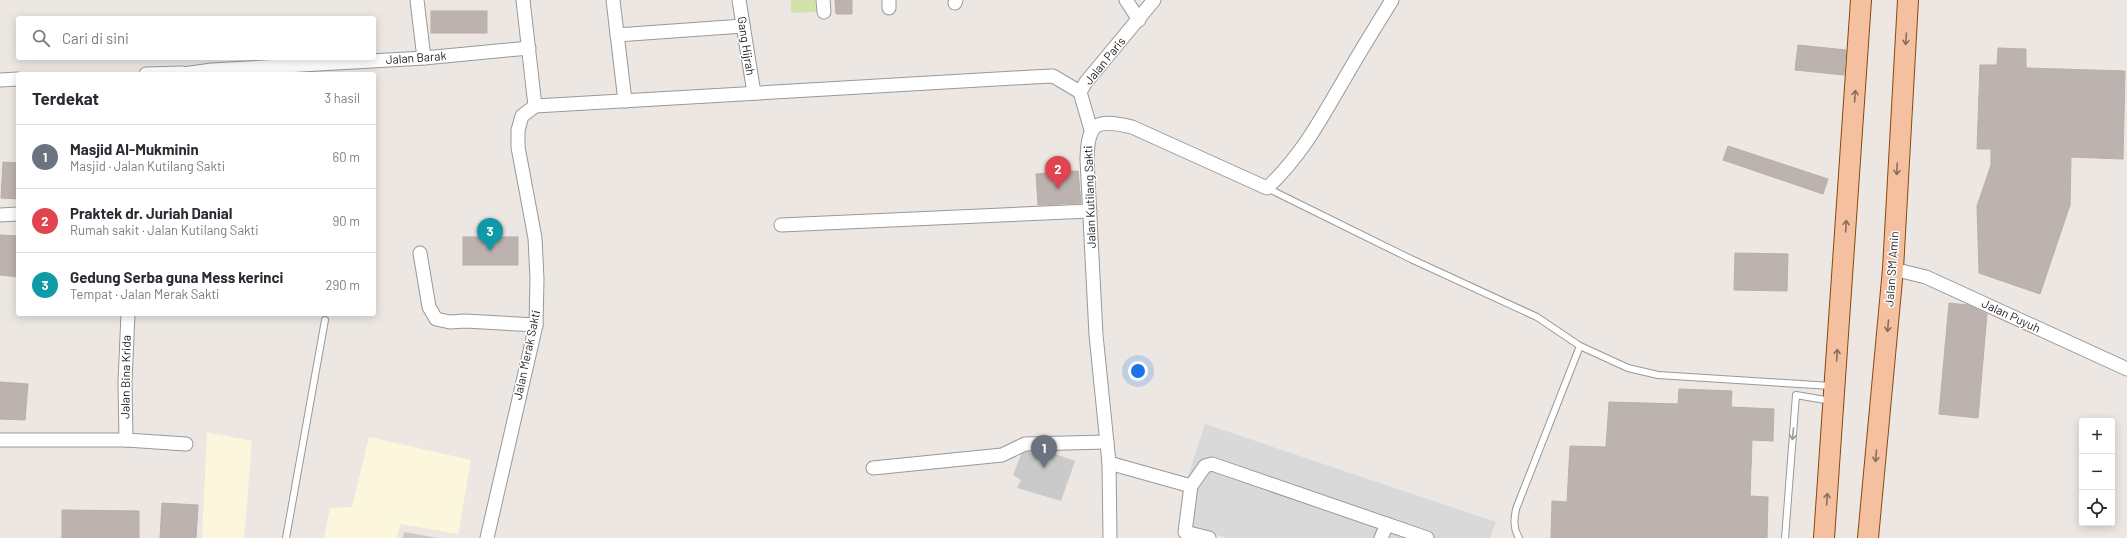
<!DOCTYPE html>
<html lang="id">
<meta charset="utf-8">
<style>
body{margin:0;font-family:Barlow,sans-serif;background:#f7f7f7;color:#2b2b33}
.controls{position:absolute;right:12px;bottom:12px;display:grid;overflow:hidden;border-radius:4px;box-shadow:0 2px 10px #0003}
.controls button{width:36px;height:36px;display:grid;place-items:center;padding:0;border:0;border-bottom:1px solid #e1e1e2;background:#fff;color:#2b2b33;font:20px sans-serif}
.you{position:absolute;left:1138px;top:371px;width:14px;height:14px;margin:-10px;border:3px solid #fff;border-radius:50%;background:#1a73e8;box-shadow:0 0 0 6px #1a73e833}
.badge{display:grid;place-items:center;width:26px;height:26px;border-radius:50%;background:#b7102f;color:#fff;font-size:13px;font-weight:700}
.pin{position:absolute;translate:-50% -33px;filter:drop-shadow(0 1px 2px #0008)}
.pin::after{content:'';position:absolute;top:21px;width:14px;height:12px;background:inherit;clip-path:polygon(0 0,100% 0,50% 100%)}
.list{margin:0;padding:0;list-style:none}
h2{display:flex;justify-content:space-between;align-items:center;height:52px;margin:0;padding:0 16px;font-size:17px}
h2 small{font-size:13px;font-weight:400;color:#7c7c81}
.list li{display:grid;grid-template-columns:26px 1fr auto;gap:12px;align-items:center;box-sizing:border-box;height:64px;padding:0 16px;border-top:1px solid #e1e1e2}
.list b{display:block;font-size:15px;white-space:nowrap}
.list p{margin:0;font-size:13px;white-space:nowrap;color:#7c7c81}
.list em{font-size:13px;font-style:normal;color:#7c7c81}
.icon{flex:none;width:22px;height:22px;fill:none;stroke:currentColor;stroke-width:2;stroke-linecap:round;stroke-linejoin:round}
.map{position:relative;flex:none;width:2127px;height:538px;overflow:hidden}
.search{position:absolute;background:#fff;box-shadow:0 2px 10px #0003;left:16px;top:16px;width:360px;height:44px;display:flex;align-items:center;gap:10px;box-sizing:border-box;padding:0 14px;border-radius:4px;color:#7c7c81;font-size:15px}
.panel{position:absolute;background:#fff;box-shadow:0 2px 10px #0003;left:16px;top:72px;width:360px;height:244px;border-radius:4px}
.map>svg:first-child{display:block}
.residential{fill:#dad9d9}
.education{fill:#fcf6dc}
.religious{fill:#cacaca}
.grass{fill:#d1e3ab}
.building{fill:#bcb2af;stroke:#bdaca6}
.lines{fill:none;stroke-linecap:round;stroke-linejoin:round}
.service-casing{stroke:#999;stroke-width:8}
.minor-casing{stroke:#999;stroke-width:15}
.primary-casing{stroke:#88480c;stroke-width:22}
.service{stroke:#fff;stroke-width:6}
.minor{stroke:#fff;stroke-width:13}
.primary{stroke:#f4c0a0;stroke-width:20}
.oneway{stroke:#886e5e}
.oneway2{stroke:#999}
.labels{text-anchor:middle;stroke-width:3;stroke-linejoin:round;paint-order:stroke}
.street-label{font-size:12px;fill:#1c1c1c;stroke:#fff}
</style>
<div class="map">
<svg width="2127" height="538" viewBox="0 0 2127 538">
<rect width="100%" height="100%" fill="#ece7e2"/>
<!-- residential -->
<polygon class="residential" points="1205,424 1496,522 1490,538 1228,538 1182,526 1186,482"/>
<!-- education -->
<g class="education">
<polygon points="207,432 252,441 244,538 202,538"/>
<polygon points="369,437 471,460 458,534 400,524 397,538 324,538 330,508 352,507"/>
</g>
<!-- religious -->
<g class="religious">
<polygon points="1035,447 1075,461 1061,501 1017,488 1021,480 1013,475 1023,449 1032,453"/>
<polygon points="404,532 438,538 403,538"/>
</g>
<!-- grass -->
<polygon class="grass" points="791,0 815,0 816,12 791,13"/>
<!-- building -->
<g class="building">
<polygon points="835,0 852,0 852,14 836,14"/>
<rect x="431" y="11" width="56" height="22"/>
<polygon points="1798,45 1846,50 1844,75 1795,70"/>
<polygon points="1998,48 2026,49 2026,68 2125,71 2123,159 2071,157 2070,205 2040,294 1979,273 1977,206 1991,165 1991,149 1977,149 1980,65 1997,65"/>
<polygon points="1728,146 1828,179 1823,194 1723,160"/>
<polygon points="3,162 18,163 18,199 1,198"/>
<polygon points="1078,171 1081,203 1038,205 1036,174"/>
<polygon points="0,235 18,236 18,277 0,275"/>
<rect x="463" y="237" width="55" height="28"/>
<polygon points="1735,253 1788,254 1787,291 1734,290"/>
<polygon points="1949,303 1968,305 1987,314 1978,418 1939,414"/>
<polygon points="0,382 28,384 25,420 0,419"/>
<polygon points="1679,389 1732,391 1731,407 1774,409 1773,441 1752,440 1750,496 1768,497 1767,538 1551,538 1552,501 1567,502 1570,446 1606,447 1609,402 1678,404"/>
<polygon points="162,503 198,505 196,538 160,538"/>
<polygon points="62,510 139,511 139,538 62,538"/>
</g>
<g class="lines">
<defs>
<g id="service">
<polyline points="1267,188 1411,259 1537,317 1580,346 1628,368 1658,375 1831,386"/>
<polyline points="286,538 325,320"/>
<path d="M1519 538C1513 528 1514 520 1516 509L1580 346"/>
<polyline points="1785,538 1796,395 1831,401"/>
</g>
<g id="minor">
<polyline points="417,0 424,58"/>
<polyline points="523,0 535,106"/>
<polyline points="613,0 625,101"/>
<polyline points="739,0 754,93"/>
<polyline points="823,0 824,12"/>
<polyline points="889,0 889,8"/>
<polyline points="1126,0 1139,20"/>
<polyline points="955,3 956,0"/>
<polyline points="617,35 743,26"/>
<polyline points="146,74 183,73"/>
<polyline points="183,74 212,70 424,58 529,48"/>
<polyline points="0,80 18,79"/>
<polyline points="535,106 1032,77 1053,76 1080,92"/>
<polyline points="1091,130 1080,92 1086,82 1154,0"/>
<polyline points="0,215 18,214"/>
<polyline points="781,225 1090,211"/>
<polyline points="420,253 429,307 436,319 450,322 465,321 536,325"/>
<polyline points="1893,269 1926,277 2127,369"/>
<polyline points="0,440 126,440 186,444"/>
<polyline points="126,440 125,382 128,314"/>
<polyline points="1109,463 1191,486 1205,466 1212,464 1427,538"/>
<polyline points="873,468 1002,455 1025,444 1107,442"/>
<polyline points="1191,486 1185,532 1209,538"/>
<polyline points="487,538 536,325 537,279 535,238 518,147 518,130 522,116 535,106"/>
<path d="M1110 538 1109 463 1096 335 1087 159C1088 121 1097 119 1132 127L1267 188C1305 152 1323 115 1349 71 1363 47 1378 23 1392 0"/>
<polyline points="1381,538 1387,524"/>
</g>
<g id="primary">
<polyline points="1824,538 1861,0"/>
<polyline points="1868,538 1893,269 1908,0"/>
</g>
</defs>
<!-- service casing -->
<use href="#service" class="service-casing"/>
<!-- minor casing -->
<use href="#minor" class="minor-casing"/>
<!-- primary casing -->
<use href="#primary" class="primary-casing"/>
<!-- service -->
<use href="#service" class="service"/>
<!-- minor -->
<use href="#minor" class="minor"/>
<!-- primary -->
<use href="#primary" class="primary"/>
</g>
<!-- one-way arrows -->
<defs><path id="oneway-shaft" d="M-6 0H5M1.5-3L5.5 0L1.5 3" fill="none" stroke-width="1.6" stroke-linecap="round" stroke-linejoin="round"/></defs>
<g class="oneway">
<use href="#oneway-shaft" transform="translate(1906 39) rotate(94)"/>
<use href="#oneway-shaft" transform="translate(1855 96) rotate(-86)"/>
<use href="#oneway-shaft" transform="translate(1897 169) rotate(93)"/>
<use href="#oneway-shaft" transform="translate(1846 226) rotate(-86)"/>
<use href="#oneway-shaft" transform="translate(1888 326) rotate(95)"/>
<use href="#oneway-shaft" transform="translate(1837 355) rotate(-86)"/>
<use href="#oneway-shaft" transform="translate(1876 456) rotate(95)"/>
<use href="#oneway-shaft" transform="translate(1827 499) rotate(-86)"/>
</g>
<use class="oneway2" href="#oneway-shaft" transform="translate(1793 434) rotate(95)"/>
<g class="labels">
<!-- street labels -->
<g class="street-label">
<text transform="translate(746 46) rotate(81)" y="4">Gang Hijrah</text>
<text transform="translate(416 58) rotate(-4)" y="4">Jalan Barak</text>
<text transform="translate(1105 61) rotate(-51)" y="4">Jalan Paris</text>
<text transform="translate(1090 197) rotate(-92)" y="4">Jalan Kutilang Sakti</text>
<text transform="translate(1892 269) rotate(-86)" y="4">Jalan SM Amin</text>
<text transform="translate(2011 316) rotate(25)" y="4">Jalan Puyuh</text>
<text transform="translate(527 355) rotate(-78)" y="4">Jalan Merak Sakti</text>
<text transform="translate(126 377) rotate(-89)" y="4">Jalan Bina Krida</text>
</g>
</g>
</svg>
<div class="controls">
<button>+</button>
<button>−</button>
<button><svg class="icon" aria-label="locate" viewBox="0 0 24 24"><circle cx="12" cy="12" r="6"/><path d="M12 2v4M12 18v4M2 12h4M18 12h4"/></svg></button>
</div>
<div class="you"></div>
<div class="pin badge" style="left:1044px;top:468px;background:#6b7280">1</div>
<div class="pin badge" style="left:1058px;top:189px;background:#e0444e">2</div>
<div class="pin badge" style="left:490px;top:251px;background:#0f9aa8">3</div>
<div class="search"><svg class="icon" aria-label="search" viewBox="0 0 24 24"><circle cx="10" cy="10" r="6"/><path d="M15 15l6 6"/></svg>Cari di sini</div>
<section class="panel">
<h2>Terdekat<small>3 hasil</small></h2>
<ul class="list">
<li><span class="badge" style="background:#6b7280">1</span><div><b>Masjid Al-Mukminin</b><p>Masjid · Jalan Kutilang Sakti</p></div><em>60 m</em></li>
<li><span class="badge" style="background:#e0444e">2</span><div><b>Praktek dr. Juriah Danial</b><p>Rumah sakit · Jalan Kutilang Sakti</p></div><em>90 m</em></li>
<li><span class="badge" style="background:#0f9aa8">3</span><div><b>Gedung Serba guna Mess kerinci</b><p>Tempat · Jalan Merak Sakti</p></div><em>290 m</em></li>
</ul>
</section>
</div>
